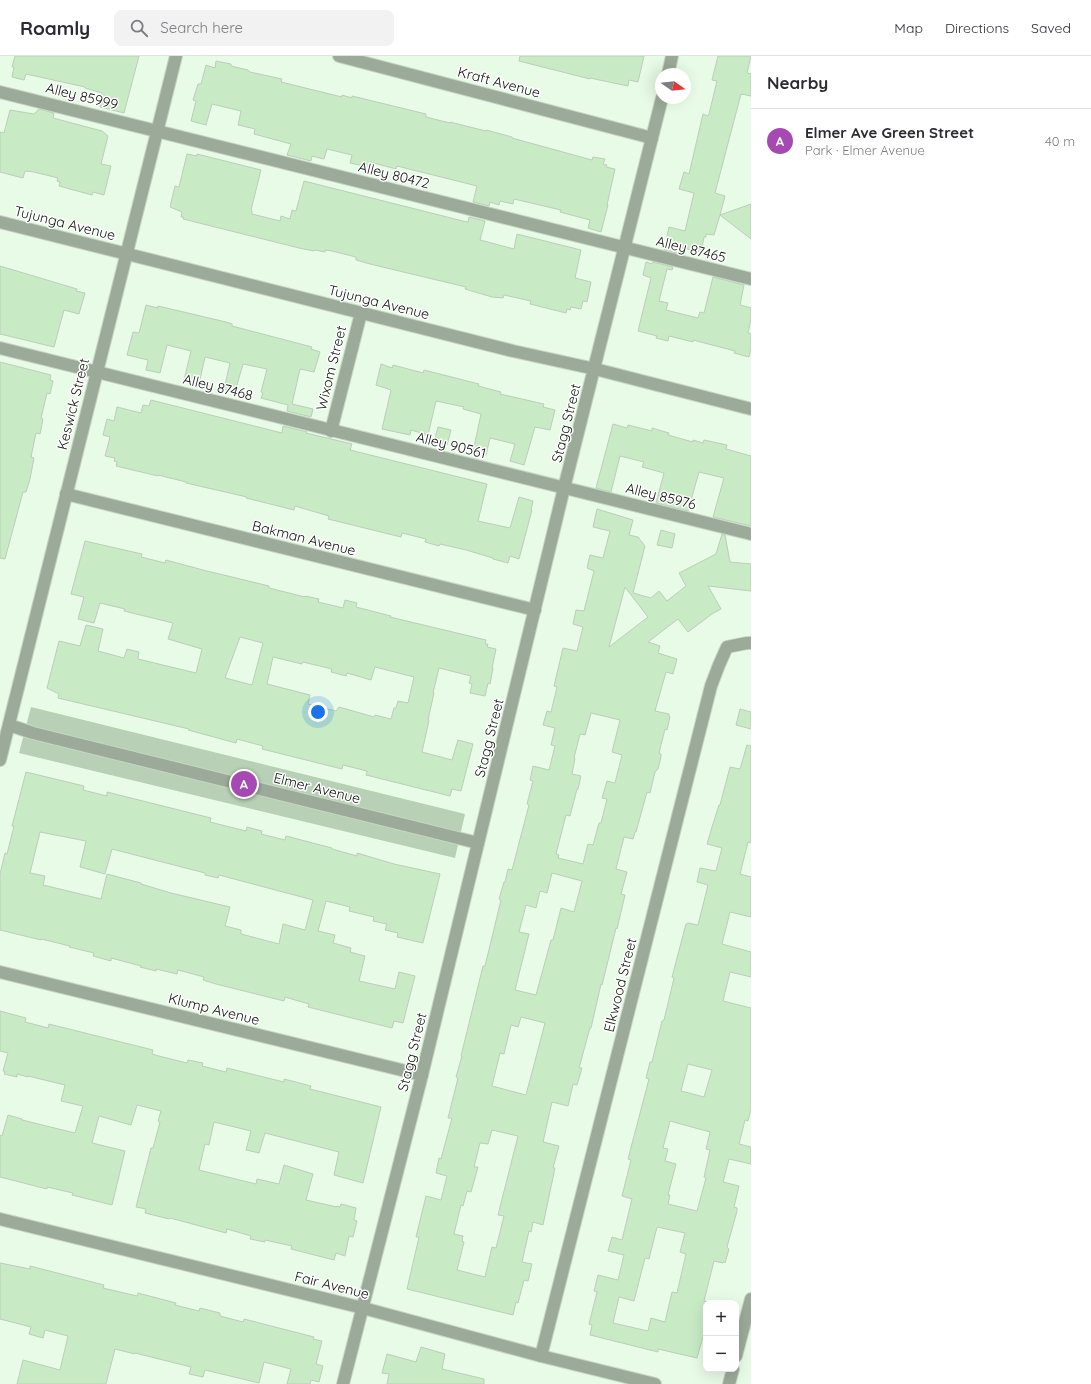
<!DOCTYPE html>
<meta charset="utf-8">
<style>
body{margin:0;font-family:Quicksand,sans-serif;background:#f2f2f3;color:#2b2b33}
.controls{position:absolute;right:12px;bottom:12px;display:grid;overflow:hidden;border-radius:8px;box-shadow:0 4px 16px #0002}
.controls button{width:36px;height:36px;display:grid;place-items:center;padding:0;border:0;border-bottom:1px solid #e1e1e2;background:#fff;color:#2b2b33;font:20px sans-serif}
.compass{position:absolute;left:655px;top:12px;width:36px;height:36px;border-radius:50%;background:#fff;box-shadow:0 4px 16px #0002;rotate:104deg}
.you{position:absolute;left:318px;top:656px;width:14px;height:14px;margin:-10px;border:3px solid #fff;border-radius:50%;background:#1a73e8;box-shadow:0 0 0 6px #1a73e833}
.badge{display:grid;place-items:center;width:26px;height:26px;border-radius:50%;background:#a649b3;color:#fff;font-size:13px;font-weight:700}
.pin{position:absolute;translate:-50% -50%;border:2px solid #fff;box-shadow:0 1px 4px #0006}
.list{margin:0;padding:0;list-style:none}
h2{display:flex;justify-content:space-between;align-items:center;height:52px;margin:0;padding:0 16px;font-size:17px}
h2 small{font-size:13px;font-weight:400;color:#7c7c81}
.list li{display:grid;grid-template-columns:26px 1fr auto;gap:12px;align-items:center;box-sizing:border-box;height:64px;padding:0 16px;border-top:1px solid #e1e1e2}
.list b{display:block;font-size:15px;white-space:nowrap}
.list p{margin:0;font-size:13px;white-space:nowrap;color:#7c7c81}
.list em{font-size:13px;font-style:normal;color:#7c7c81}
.icon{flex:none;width:22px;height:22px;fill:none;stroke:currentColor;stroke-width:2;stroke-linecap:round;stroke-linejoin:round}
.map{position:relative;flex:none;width:751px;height:1328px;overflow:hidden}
header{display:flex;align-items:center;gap:24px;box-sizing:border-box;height:56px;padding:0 20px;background:#fff;border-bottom:1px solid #e1e1e2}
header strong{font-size:19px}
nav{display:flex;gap:22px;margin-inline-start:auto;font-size:14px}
.search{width:280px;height:36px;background:#f2f2f3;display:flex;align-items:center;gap:10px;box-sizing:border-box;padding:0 14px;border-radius:8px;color:#7c7c81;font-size:15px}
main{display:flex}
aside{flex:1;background:#fff}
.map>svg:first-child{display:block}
.green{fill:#b8d0b6}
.building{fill:#c8eac5;stroke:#bbceb9;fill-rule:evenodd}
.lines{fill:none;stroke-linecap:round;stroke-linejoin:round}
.minor-casing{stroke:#c5d6c3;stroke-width:14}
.minor{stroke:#9caa9a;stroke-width:12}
.labels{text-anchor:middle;stroke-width:3;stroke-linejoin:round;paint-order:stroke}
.street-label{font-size:14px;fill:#0c120b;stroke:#fff}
</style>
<header>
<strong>Roamly</strong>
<div class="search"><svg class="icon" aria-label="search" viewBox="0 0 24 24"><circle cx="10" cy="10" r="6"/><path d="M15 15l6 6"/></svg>Search here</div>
<nav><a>Map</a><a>Directions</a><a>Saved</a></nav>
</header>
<main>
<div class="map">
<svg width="751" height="1328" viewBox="0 0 751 1328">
<rect width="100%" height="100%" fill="#e8fbe6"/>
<!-- green -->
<polygon class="green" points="31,651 465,758 455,802 19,697"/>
<!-- building -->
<g class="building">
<polygon points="15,0 139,0 124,57 100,51 101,49 99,49 102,37 85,32 85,31 26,18 24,24 12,21 14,11 12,11"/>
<polygon points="520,0 644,0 638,26 629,24 628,30 590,22 590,23 519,5"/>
<polygon points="718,0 751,0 747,17 751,18 751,40 741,38 715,137 725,140 720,159 751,148 751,183 720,159 714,179 706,178 706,181 704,181 701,196 678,191 676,197 664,194 669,171 685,175 694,137 679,133 684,116 689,118 703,58 708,60 709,58 717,25 712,24"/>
<polygon points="216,5 231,8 231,10 248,14 250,16 282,23 281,26 342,41 342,39 352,42 352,40 426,58 426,61 450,67 450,66 486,75 486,74 512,81 512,82 592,104 593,101 605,103 603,108 607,109 606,111 615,113 607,149 608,149 601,176 588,172 590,164 560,156 561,154 514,143 513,148 500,145 499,149 490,146 489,150 473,146 477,130 397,110 396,113 370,106 368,111 350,107 352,99 327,93 324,103 312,100 311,105 287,99 291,88 254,78 255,73 238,69 241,55 212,48 206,69 191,65 196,45 193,44 198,28 201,28 206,9 215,12"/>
<polygon points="39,53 54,57 53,62 102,75 108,80 101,108 111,110 104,139 93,136 92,139 59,130 60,126 57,125 58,122 34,116 25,115 23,122 0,116 0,76 4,77 10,54 34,58"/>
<polygon points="187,98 197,100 197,98 261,114 251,154 252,155 252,158 280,165 281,160 290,163 292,154 296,155 304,125 463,165 468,166 469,161 485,165 480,184 514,193 517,178 581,194 575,222 591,226 587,246 583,245 581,253 571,251 570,254 567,253 566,257 530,248 531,245 504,239 503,242 492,241 465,233 466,231 370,208 356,204 356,201 332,195 325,194 325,196 315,194 314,195 299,192 183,163 184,161 181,161 182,156 170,151 175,130 179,131"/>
<polygon points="646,206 652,208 653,206 673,211 672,214 667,213 659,245 668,247 666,254 698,262 700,256 704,257 713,221 744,229 740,249 751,252 751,263 748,277 751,278 751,292 749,301 734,297 735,295 693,284 693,286 669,280 668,285 656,282 657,280 638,275 651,222 643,219"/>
<polygon points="0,210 77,233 76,235 85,237 79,258 64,254 54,291 0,278"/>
<polygon points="146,249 158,252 158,250 226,266 232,268 232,270 312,291 311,293 320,296 314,316 300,313 292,348 313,353 311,361 287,355 288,349 261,342 263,337 261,336 267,313 243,308 235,336 224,333 230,307 205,301 199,328 184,324 191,295 167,289 160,317 146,314 148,304 127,299 133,276 139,277"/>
<polygon points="0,306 51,319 50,324 53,325 50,338 47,337 41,362 43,363 40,378 36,377 31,401 34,402 30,423 26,436 23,436 5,503 0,502"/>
<polygon points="381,308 392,312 393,309 423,317 424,314 479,328 478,330 501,336 500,338 544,348 543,351 555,354 550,374 535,371 524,409 510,405 515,388 490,382 486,399 473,396 481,358 463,353 464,351 436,345 428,379 411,374 410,379 382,373 391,334 376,329"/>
<polygon points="151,344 282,377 283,370 307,376 306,377 352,388 350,394 487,428 478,465 510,472 519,441 533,445 531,454 532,454 519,503 510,500 508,507 493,503 493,502 466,494 440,488 439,490 425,486 426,483 402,477 401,481 328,463 329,460 295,450 294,454 246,442 247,441 186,427 186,426 158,419 158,420 116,410 117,406 114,405 115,402 105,400 110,381 103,379 107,363 114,365 117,351 141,357 143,349 149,350"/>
<polygon points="613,368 627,372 628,369 652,375 652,372 669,377 668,379 693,386 693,384 703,387 704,384 727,389 726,393 751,400 751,470 713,461 724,422 699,416 688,455 656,447 664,417 642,411 644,406 620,400 611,436 596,432"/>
<polygon points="438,371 451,374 447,389 434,386"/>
<path d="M597 453 633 464 629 479 638 481 645 490 633 537 651 542 659 535 667 545 686 530 679 517 716 498 722 478 725 479 730 506 751 508V535L708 530 721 553 712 558 688 576 678 563 648 586 660 590 658 597 677 603 673 618 666 616 655 655 669 658V660L670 661 667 674 665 673 659 697 661 698V701L658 713 655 716 650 737 647 736 636 776H635L633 783 624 781 616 813 627 816 621 838 625 839 617 873 616 872 602 929 601 928 591 972H590L588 979 579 1012H582L577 1029 573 1028 568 1050 552 1046 543 1086 559 1090 553 1112H555L543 1169 533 1166 531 1176 529 1175 522 1206 532 1208 528 1225 524 1224 518 1247 516 1246 513 1259 407 1233 419 1181H416L426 1140 441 1144 447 1120 436 1117 439 1102 441 1103 452 1062H448L458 1022 456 1021 462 1000H461L483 910H485L501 844 499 843 504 826H505L508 813 512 814 529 749 527 748 533 725 530 724 533 710 549 714 555 690 551 689 555 672 543 669 547 655 551 656 557 631 554 630 563 592 577 595 583 571 573 568 576 554 584 555 594 515 587 512 590 499 603 502 610 475 593 471ZM625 531 648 561 609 591ZM591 657 620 664 612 696 622 699 615 727 607 725 602 742 607 743 601 767H599L593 789 588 788 583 808 558 802 559 799 556 798 566 759 570 760 577 733H578L581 720 572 718 575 702H574L580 678 585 679ZM552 817 582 825 574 856 561 852 553 884H551L536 939 515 934 529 878 519 876 526 849 536 852 540 835 547 837ZM521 961 545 967 526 1039 492 1030 500 997 504 998 511 969 518 971ZM492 1074 518 1080 498 1159 504 1160 496 1192 492 1191 485 1221 457 1214 464 1186 462 1185 463 1180 454 1178 461 1149 463 1150 467 1135 471 1136 478 1111H474L480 1087 488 1088Z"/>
<polygon points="661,474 675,478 672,492 657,489"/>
<path d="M85 485 142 498 141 501 165 507 166 504 203 514 269 530V532L305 541V540L319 543 318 546 343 552 345 544 357 547 356 551 391 560 390 561 486 584 485 588H488L487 591 496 593 492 612H493L490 628 488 627 485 640 470 637 472 628 469 627 471 620 439 612 433 637H434L428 664H429L428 669 422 696 452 704 458 684 473 688 461 735 452 733 450 740 366 719 367 715 343 709 342 713 262 693 263 690 237 683 236 687 188 674 189 673 58 642 59 638 47 632 59 585 80 590 86 569 103 573 98 595 124 602 127 593 139 596 138 603 196 617 202 593 168 583 173 567 124 555 125 553 100 547 94 567 78 563 84 541 71 538ZM240 581 263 587 252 629 225 622ZM273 601 302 608 303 606 332 613 331 616 346 620 347 617 371 624 375 611 414 621 408 647 398 645 396 652H394L391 663 375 659 374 661 339 651 336 655 308 648 310 639 267 628Z"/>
<polygon points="740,653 751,656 751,673 736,669"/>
<path d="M747 689 751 690V787L748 786 740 818 751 821V861L730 856 722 888 751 896V921L730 916 723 945 751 952V1053L748 1065 745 1064 739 1088 751 1091V1108L729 1103 723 1126 739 1130 734 1151 737 1152V1155L727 1191 729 1193 725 1207 724 1206 723 1207 714 1205 704 1245 710 1247H706V1270L697 1302 658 1293V1296L590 1279 592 1269 589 1268 597 1236 594 1235 598 1219 618 1224 624 1199 608 1195 612 1181 622 1184 632 1143 622 1140 631 1104 628 1103 649 1023 646 1022 650 1006H652L662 965 664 964 674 922 672 921 686 868 688 867 698 869 708 829 697 826 700 812 716 815 722 792 707 788 712 771 719 749H720L730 711 740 713ZM688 1008 712 1014 704 1041 681 1035ZM670 1065 710 1076 706 1093 710 1094 704 1121 706 1122 697 1155 668 1148 670 1139H668L676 1108 665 1105 668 1093 663 1092ZM657 1171 685 1177 680 1196 686 1198 677 1237 672 1236 665 1266 651 1262 648 1275 613 1267 619 1241 634 1245 645 1202 649 1203Z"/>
<path d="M26 716 84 730 83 734 107 740V736L211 762 210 766 246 775 247 771 262 775 261 778 285 784 286 780 332 792V793L357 800V797L394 808 440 818 423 887 397 881 398 877 385 874 387 868 373 865 374 861 349 855 350 851 326 845 318 875 335 879 333 887 351 892 350 896 365 900 359 925 395 933 399 916 415 920 403 967 394 965 392 972 308 951 309 948 285 941 284 945 216 928 203 924 204 921 178 914 177 918 156 913V915L140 911 141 910 111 902V905L93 900 94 897 69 891 70 890 41 883V884L0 874V818L5 797 7 798 14 770H12ZM40 776 86 785 80 811 105 818 112 793 205 817V819L218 822 219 819 313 844 305 874 283 868 279 888 241 878V874L225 870 230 851 171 837 141 828V827L107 818 101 843 43 829 45 820 30 817Z"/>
<polygon points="0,955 26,962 25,966 48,972 49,968 153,994 152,998 155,999 187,1007 188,1004 203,1007 202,1010 226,1016 227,1012 284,1026 284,1023 311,1030 310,1033 381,1051 363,1127 334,1119 339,1096 265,1077 259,1097 246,1094 251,1075 214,1066 209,1089 205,1088 199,1114 256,1128 257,1123 279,1128 284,1109 313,1118 306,1144 337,1151 337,1150 340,1151 341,1148 356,1152 354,1164 357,1165 353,1181 349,1180 345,1200 336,1197 334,1204 291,1193 292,1190 265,1184 265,1186 250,1183 251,1180 227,1173 226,1177 170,1162 169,1163 145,1157 146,1153 136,1151 151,1092 153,1092 160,1066 158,1065 161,1055 137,1049 131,1069 99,1060 92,1087 125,1095 112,1149 72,1139 73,1137 47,1131 47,1133 0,1121 0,1079 2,1080 8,1059 22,1063 22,1064 75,1077 83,1050 61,1045 65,1029 28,1020 28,1021 17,1018 17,1021 4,1018 5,1015 3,1015 8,997 0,995"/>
<polygon points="0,1207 30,1213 30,1210 104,1229 103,1232 137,1240 138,1237 176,1247 175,1249 199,1255 200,1252 220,1257 220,1260 243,1266 244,1263 314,1281 313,1283 322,1285 316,1308 323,1310 319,1326 311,1324 310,1328 287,1328 291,1313 264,1306 259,1327 205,1314 203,1321 189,1318 191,1311 135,1297 135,1298 115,1293 106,1328 17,1328 23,1304 60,1314 68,1280 45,1274 43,1282 29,1278 31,1271 0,1263"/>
<polygon points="421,1291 445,1298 442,1313 484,1323 484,1328 387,1328 389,1318 382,1317 387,1298 416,1306"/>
</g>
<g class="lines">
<defs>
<g id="minor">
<polyline points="339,0 652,82"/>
<polyline points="668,18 672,0"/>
<polyline points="0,36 751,223"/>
<polyline points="0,166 513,295 595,313 751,353"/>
<polyline points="0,292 751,478"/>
<polyline points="331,375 361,257"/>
<polyline points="66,438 535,554"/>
<polyline points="9,669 33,677 478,787"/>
<polyline points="0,704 176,0"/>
<polyline points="0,916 422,1019"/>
<polyline points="0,1163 363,1252 541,1300 655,1328"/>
<polyline points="541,1300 711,630 719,609 727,591 747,587 751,587"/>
<polyline points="736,1300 751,1243"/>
<polyline points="343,1328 422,1019 564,432 662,42"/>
<polyline points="729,1328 733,1313"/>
</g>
</defs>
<!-- minor casing -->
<use href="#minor" class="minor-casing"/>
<!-- minor -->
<use href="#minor" class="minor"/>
</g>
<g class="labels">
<!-- street labels -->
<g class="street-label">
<text transform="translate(499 26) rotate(15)" y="5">Kraft Avenue</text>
<text transform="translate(82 40) rotate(14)" y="5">Alley 85999</text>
<text transform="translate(394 119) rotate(14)" y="5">Alley 80472</text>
<text transform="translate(65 167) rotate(14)" y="5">Tujunga Avenue</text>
<text transform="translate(691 193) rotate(14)" y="5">Alley 87465</text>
<text transform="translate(379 246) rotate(14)" y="5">Tujunga Avenue</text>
<text transform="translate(331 312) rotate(-76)" y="5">Wixom Street</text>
<text transform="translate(218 331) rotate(14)" y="5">Alley 87468</text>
<text transform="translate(73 348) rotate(-76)" y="5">Keswick Street</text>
<text transform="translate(566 367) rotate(-76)" y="5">Stagg Street</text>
<text transform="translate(451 389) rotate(14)" y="5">Alley 90561</text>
<text transform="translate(661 440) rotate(14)" y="5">Alley 85976</text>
<text transform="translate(304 482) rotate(14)" y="5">Bakman Avenue</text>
<text transform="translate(489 682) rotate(-76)" y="5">Stagg Street</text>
<text transform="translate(317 732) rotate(14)" y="5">Elmer Avenue</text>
<text transform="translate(620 929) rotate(-76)" y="5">Elkwood Street</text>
<text transform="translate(214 953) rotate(14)" y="5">Klump Avenue</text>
<text transform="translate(412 996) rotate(-76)" y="5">Stagg Street</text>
<text transform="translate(332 1229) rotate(14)" y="5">Fair Avenue</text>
</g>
</g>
</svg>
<div class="controls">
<button>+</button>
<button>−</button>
</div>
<svg class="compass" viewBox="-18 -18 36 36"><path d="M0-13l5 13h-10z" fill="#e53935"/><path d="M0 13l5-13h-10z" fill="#7c7c81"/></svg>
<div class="you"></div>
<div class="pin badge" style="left:244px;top:728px">A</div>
</div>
<aside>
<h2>Nearby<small></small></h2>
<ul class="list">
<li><span class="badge">A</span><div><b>Elmer Ave Green Street</b><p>Park · Elmer Avenue</p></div><em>40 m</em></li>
</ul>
</aside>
</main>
